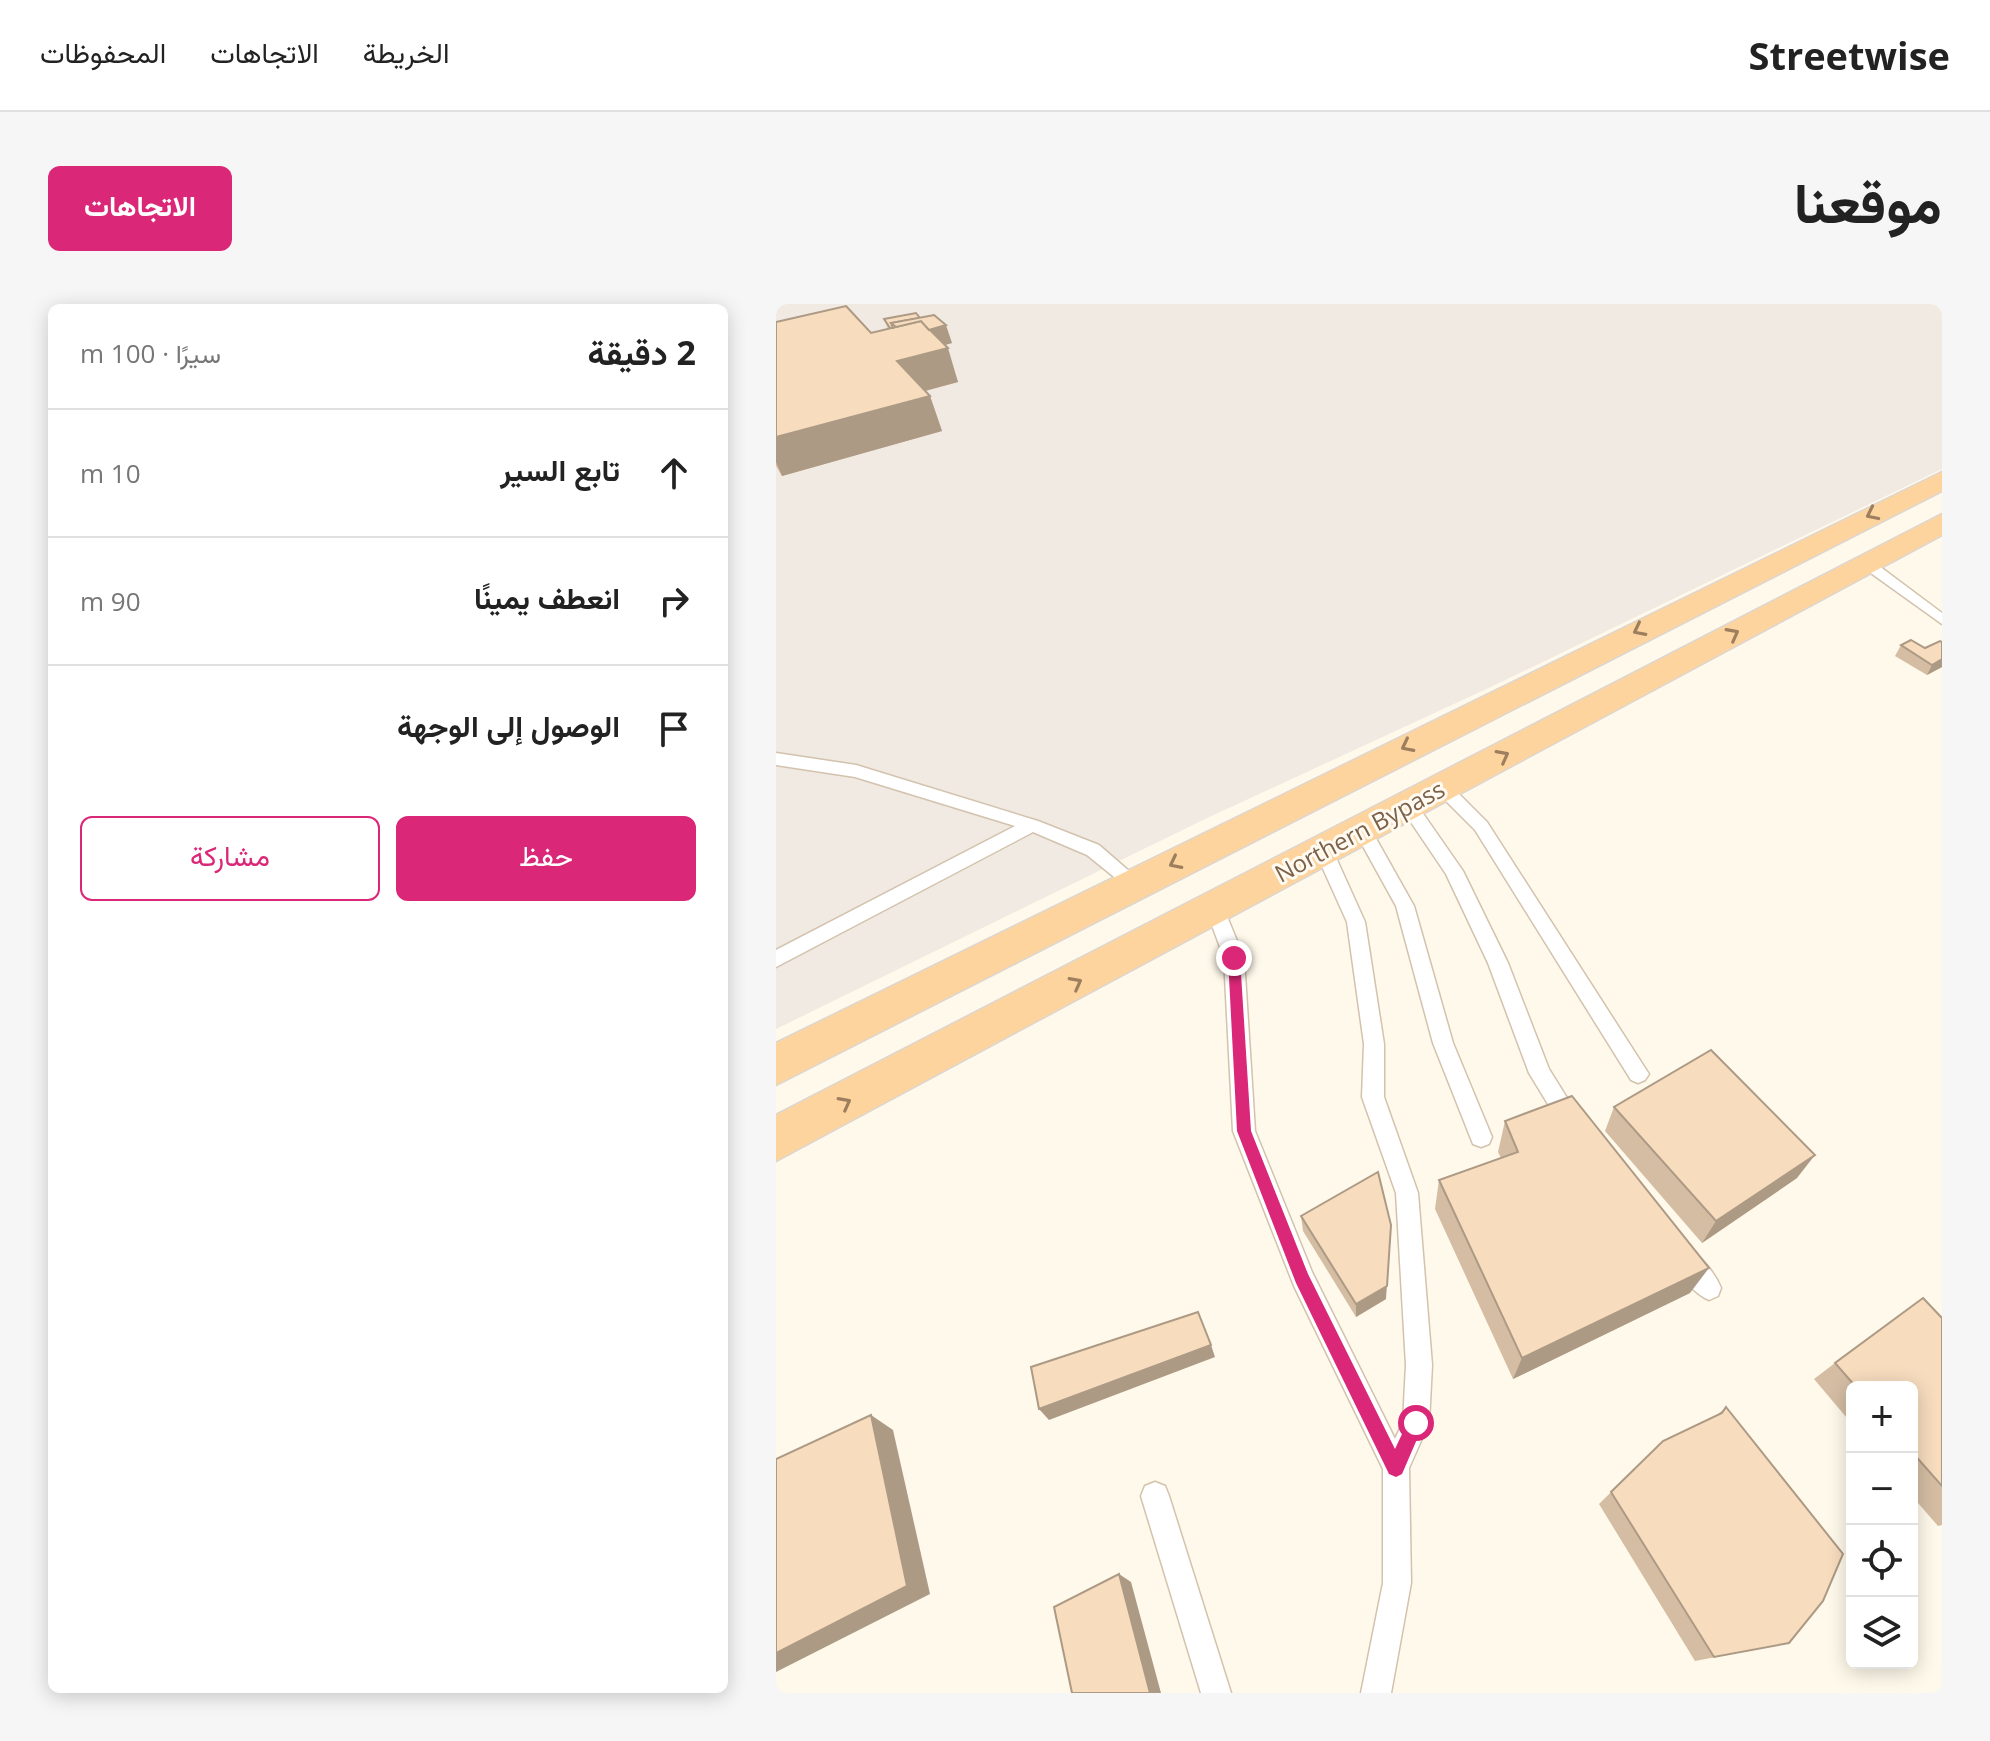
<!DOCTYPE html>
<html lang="ar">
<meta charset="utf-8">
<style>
body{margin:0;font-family:"Open Sans",Vazirmatn,sans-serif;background:#f6f6f6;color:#222;direction:rtl}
.controls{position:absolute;right:24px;bottom:24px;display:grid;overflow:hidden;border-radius:12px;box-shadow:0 4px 20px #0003}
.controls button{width:72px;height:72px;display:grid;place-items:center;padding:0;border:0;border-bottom:2px solid #e0e0e0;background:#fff;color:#222;font:40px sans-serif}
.stop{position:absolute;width:24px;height:24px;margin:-18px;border:6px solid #db2777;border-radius:50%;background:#fff}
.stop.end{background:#db2777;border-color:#fff;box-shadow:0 2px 8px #0008}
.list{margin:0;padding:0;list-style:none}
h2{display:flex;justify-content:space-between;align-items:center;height:104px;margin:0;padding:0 32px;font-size:34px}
h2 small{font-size:26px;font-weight:400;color:#767676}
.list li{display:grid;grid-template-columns:52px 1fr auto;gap:24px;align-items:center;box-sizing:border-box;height:128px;padding:0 32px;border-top:2px solid #e0e0e0}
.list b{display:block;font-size:30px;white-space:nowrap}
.list em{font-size:26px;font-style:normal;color:#767676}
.actions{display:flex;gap:16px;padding:24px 32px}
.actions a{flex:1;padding:18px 0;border:2px solid #db2777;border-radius:12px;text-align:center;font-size:28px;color:#db2777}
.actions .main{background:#db2777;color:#fff}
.icon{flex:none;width:44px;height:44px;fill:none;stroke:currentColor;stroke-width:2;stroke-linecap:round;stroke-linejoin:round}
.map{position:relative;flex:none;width:1166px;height:1389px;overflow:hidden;direction:ltr;border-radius:12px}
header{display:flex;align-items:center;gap:48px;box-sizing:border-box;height:112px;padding:0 40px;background:#fff;border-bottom:2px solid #e0e0e0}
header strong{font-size:38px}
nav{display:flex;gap:44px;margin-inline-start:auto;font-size:28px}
.intro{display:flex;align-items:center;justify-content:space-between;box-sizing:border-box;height:192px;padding:0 48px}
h1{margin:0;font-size:56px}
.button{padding:20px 36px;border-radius:12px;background:#db2777;color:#fff;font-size:28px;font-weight:700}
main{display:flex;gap:48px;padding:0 48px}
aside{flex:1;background:#fff;border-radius:12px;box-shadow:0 4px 20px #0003}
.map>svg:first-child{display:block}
.industrial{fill:#f0eae2}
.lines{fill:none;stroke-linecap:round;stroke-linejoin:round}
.service-casing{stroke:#d3c2ad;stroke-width:3}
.trunk-casing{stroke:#ddd6d0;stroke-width:3}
.service{fill:#fff;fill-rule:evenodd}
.trunk{fill:#fed49e;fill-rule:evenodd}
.wall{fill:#d4bda3}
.shaded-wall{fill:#ad9a85}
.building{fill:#f7dcbe;stroke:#ad9a85;stroke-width:2}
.oneway{stroke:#9d7e5e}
.route{fill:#db2777}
.labels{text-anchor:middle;stroke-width:6;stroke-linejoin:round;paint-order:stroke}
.street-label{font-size:24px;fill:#7d6249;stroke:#fffbf2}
</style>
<header>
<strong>Streetwise</strong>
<nav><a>الخريطة</a><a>الاتجاهات</a><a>المحفوظات</a></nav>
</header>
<div class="intro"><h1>موقعنا</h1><a class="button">الاتجاهات</a></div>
<main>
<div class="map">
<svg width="1166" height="1389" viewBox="0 0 1166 1389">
<rect width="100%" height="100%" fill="#fef9ea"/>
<!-- industrial -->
<polygon class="industrial" points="0,0 1166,0 1166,165 719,381 427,516 0,725"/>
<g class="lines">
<defs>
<g id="service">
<polygon points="1085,256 1095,256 1166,309 1166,320 1085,262"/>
<polygon points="0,449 80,461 262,517 323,541 368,580 365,585 353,585 311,551 257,528 0,663 0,646 239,522 79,473 0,461"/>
<polygon points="667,478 673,480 711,518 869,764 873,770 869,776 862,779 855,776 699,526 661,488 659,484"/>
<polygon points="633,496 639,498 687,567 732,659 773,765 808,821 805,828 797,831 789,828 753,769 712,659 670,570 624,502"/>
<polygon points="587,520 593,522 638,602 677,739 716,833 713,840 705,843 697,840 657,739 620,602 578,526"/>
<polygon points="548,541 557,547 589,618 608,740 608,793 642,889 656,1061 653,1119 633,1164 635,1279 615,1389 585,1389 607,1279 607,1165 518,982 457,827 448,654 430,605 439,598 446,600 468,654 479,827 536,968 619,1135 627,1118 630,1061 620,889 586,793 588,740 571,618 539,547"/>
<path d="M909 945C924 950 939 969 945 984L942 992 933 996C918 990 903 971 897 956L901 948Z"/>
<polygon points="379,1178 389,1182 393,1192 455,1389 425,1389 365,1192 369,1182"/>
</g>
<g id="trunk">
<polygon points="1166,168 1166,187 0,781 0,739"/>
<polygon points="1166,210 1166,231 0,857 0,811"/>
</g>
</defs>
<!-- service casing -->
<use href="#service" class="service-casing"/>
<!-- trunk casing -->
<use href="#trunk" class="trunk-casing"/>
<!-- service -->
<use href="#service" class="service"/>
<!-- trunk -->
<use href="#trunk" class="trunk"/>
</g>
<!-- wall -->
<g class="wall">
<polygon points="144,14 176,39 169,41 182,78 150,87 154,92 166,127 6,172 0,162 0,18 95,29 112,25 108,15"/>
<polygon points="1125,341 1166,363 1151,371 1119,352"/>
<polygon points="838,803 1021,874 926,939 829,827"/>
<polygon points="729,817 914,989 737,1075 659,905 663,876 725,854 722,848"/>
<polygon points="525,912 610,995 580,1013 527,927"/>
<polygon points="1166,1014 1166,1221 1162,1222 1136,1192 1136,1083 1076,1083 1076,1120 1038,1075 1059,1059"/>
<polygon points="950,1103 1013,1339 919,1357 823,1200 887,1137 940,1112"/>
</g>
<!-- shaded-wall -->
<g class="shaded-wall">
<polygon points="147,19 170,21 176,39 135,50"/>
<polygon points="172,44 182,78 133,91 121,57"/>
<polygon points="154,92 166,127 6,172 0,158 0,133"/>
<polygon points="1166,355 1166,363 1151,371 1156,361"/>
<polygon points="1039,851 1021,874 926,939 940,917"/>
<polygon points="615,921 610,995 580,1013 580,1000"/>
<polygon points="933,964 914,989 737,1075 746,1054"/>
<polygon points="435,1041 439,1053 273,1116 263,1105"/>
<polygon points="95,1111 117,1126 154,1290 0,1368 0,1349"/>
<polygon points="343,1270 355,1278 385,1389 374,1389"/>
</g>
<!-- building -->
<g class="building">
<polygon points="70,2 95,29 145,17 172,44 121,57 154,92 0,133 0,18"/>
<polygon points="140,9 144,14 115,19 117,24 114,24 108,15"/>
<polygon points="158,11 170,21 153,26 145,17 120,23 115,19"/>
<polygon points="1135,336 1149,344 1164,337 1166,338 1166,355 1156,361 1125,341"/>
<polygon points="935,746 1039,851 940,917 838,803"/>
<polygon points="796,792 933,964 746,1054 663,876 742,848 729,817"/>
<polygon points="602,868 615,921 611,982 580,1000 525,912"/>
<polygon points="1147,994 1166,1014 1166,1182 1136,1148 1136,1083 1080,1083 1059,1059"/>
<polygon points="422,1008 435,1041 263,1105 255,1063"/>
<polygon points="950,1103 1067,1250 1047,1297 1013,1339 938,1353 835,1188 887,1137 946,1109"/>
<polygon points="95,1111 131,1282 0,1349 0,1155"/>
<polygon points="343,1270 374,1389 296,1389 278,1303"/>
</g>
<!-- one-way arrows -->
<defs><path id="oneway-chevron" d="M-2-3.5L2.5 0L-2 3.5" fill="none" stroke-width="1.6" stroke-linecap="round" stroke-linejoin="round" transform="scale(2)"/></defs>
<g class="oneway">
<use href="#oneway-chevron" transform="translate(1096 210) rotate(154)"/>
<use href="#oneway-chevron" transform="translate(863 326) rotate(153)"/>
<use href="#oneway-chevron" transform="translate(957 330) rotate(-28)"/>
<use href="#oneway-chevron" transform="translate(631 442) rotate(153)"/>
<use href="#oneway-chevron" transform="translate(727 452) rotate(-28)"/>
<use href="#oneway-chevron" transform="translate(399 559) rotate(153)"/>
<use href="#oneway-chevron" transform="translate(300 679) rotate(-28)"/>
<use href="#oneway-chevron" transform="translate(69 799) rotate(-28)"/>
</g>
<!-- route -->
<polygon class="route" points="458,649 464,654 475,827 532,970 619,1145 634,1113 640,1111 648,1119 626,1170 620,1173 613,1170 520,979 461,827 452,654"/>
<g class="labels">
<!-- street labels -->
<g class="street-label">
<text transform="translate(584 528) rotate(-28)" y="8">Northern Bypass</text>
</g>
</g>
</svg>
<div class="controls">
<button>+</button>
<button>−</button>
<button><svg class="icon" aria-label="locate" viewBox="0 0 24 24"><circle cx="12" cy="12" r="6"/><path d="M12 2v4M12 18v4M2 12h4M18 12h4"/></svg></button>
<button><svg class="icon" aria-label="layers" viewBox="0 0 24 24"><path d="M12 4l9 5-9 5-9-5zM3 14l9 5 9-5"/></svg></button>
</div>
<div class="stop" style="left:640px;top:1119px"></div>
<div class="stop end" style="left:458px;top:654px"></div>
</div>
<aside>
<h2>2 دقيقة<small>سيرًا · 100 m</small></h2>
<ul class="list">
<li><svg class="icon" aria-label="ahead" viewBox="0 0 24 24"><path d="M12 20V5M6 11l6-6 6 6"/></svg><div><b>تابع السير</b></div><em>10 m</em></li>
<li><svg class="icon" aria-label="right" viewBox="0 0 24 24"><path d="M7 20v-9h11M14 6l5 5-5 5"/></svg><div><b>انعطف يمينًا</b></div><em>90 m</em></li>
<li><svg class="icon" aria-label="arrive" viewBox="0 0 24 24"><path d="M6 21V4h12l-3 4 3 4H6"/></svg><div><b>الوصول إلى الوجهة</b></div></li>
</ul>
<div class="actions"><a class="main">حفظ</a><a>مشاركة</a></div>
</aside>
</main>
